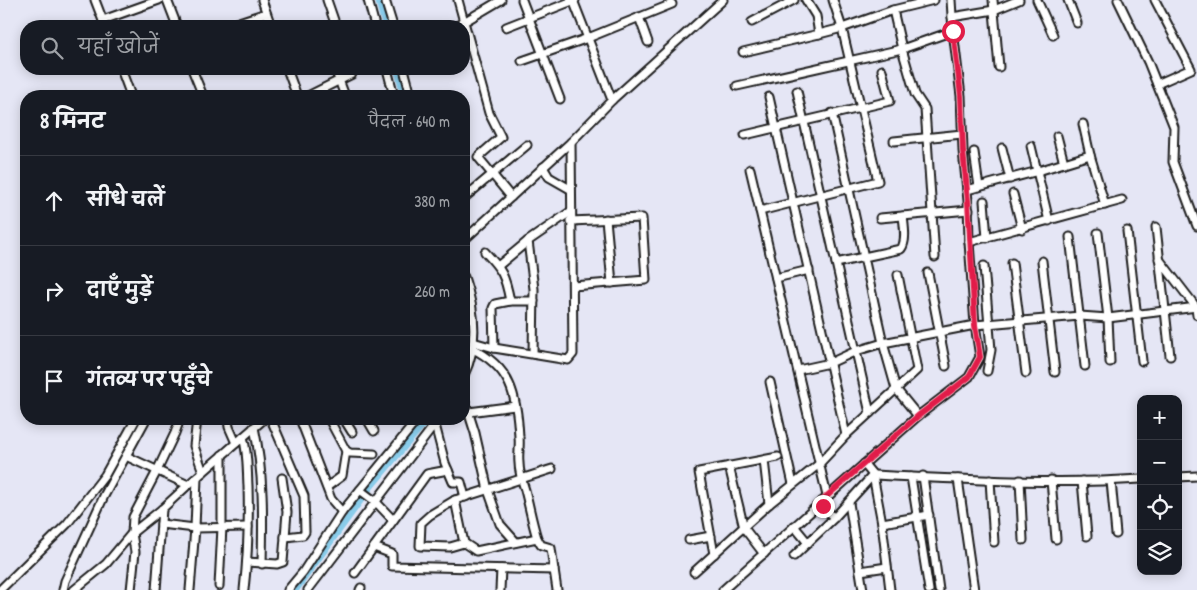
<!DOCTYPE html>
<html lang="hi">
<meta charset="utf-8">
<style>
body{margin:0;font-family:"Patrick Hand","Playpen Sans Deva",sans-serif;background:#242831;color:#f1f3f6}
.controls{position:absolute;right:15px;bottom:15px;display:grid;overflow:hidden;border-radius:10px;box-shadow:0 2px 12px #0003}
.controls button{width:45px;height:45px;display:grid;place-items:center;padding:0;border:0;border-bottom:1px solid #363941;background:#171b24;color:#f1f3f6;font:25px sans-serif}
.stop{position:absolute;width:15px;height:15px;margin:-11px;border:4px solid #e11d48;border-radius:50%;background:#fff}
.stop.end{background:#e11d48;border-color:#fff;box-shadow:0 1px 5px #0008}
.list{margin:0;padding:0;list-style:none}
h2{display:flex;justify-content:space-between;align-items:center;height:65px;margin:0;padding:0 20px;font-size:21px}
h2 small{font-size:16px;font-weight:400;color:#9ea1a6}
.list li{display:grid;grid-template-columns:32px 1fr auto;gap:15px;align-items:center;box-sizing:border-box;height:90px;padding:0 20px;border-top:1px solid #363941}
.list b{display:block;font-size:19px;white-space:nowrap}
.list em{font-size:16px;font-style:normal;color:#9ea1a6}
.icon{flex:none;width:28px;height:28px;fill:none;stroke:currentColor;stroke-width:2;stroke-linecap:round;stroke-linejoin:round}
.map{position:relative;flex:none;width:1197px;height:590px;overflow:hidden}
.search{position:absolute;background:#171b24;box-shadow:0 2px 12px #0003;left:20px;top:20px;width:450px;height:55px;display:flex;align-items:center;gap:12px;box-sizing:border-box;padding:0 18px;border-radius:20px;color:#9ea1a6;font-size:19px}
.panel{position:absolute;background:#171b24;box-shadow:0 2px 12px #0003;left:20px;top:90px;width:450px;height:335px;border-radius:20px}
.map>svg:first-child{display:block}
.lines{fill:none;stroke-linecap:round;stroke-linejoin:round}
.canal{stroke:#89ccea;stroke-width:6}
.minor-casing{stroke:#1c1c1c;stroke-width:11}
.minor{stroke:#fff;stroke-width:7}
.route{stroke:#e11d48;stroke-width:6}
</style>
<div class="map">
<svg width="1197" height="590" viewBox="0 0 1197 590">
<rect width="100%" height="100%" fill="#e5e6f5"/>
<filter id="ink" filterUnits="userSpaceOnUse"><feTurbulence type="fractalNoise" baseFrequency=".02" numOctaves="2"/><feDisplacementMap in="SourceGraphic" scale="10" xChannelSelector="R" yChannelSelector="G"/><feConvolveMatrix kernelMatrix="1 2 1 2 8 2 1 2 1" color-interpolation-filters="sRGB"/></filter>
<g filter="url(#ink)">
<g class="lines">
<!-- canal -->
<g class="canal">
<polyline points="378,0 385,26"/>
<polyline points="397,69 404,96"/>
<path d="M464 305C466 320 468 338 464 353"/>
<polyline points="296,590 370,488 428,419"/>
</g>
<defs>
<g id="minor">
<polyline points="95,0 105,26"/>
<polyline points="167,0 177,26"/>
<polyline points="262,0 271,26"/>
<polyline points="327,0 336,26"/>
<polyline points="368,0 375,26"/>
<polyline points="385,0 393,26"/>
<polyline points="458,0 489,113 501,137 478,157 511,197"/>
<polyline points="522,0 560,99"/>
<polyline points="573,0 612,100"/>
<polyline points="993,0 999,67"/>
<polyline points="1037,0 1053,35"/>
<polyline points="1068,0 1077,23"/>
<polyline points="1118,0 1148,62 1174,127 1173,162 1197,226"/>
<polyline points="1155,0 1191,69 1157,84"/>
<polyline points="893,10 902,49 915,94 925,109 935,257"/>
<polyline points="639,17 648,42"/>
<polyline points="952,17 994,10 1019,0"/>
<polyline points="103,20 159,0"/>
<polyline points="752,22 794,0"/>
<polyline points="227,26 266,13"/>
<polyline points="457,26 501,0"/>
<polyline points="506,27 575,0"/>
<polyline points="819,34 842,28 893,10 934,0"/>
<polyline points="743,52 819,34 816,16 806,0"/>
<polyline points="522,61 588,38 672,4"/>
<polyline points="121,69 131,96"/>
<polyline points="192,69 203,96"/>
<polyline points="287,69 297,96"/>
<polyline points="335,69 345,96"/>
<polyline points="387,69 394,96"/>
<polyline points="404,69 411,96"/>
<polyline points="737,86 902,49 953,31"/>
<polyline points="797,91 870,413"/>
<polyline points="308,96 352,74 350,69"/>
<polyline points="769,97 846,435"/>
<polyline points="832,113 883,343 896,389 918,416"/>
<polyline points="745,135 890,101 882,70"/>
<polyline points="1057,136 1064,163"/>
<polyline points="894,141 962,134"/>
<polyline points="1031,146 1049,221"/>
<polyline points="1002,148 1010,179"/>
<polyline points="974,152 979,187"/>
<polyline points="1090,155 1105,205"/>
<polyline points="543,167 549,177 570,189"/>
<polyline points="750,169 760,211"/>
<polyline points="967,190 1038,171 1090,155 1083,124"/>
<polyline points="1013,194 1022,229"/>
<polyline points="464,198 527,145"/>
<polyline points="984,201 987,238"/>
<polyline points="880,218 969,210"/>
<polyline points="606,219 612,283"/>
<polyline points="570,221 642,218 646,280 573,286"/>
<polyline points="1156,227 1170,356"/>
<polyline points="1127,231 1142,361"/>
<polyline points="1098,233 1108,318 1110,362"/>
<polyline points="1070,237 1085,366"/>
<polyline points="464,240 571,142 612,100 723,0"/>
<polyline points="528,241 534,289 533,354"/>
<polyline points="969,242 1122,200"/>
<path d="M485 252C502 270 505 275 510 301"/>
<polyline points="1159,259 1196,307 1197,315"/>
<polyline points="1042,261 1055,372"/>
<path d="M836 263 901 249C907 241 904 226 903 216"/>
<polyline points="1012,263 1026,373"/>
<polyline points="498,266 528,241 570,212"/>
<polyline points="984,266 991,350 987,371"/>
<polyline points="928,273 946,366"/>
<path d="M464 277C475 309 479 344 464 375"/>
<polyline points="776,278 809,270"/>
<polyline points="473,342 494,348 568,360 573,354 571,142"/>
<polyline points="494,348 493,308 495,304 510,301 534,301"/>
<polyline points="798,370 830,363 856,351 883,343 975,325 1080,316 1108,318 1197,307"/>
<polyline points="770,382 793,484"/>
<polyline points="464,398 475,433 488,490 500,524 516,542"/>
<polyline points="469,412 515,406"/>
<polyline points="197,419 194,446 203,472"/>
<polyline points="228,419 229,427 236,443"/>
<polyline points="271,419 304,496 305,532 303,535 285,537"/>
<polyline points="300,419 331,499 342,512"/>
<polyline points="329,419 346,451 350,453 374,454"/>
<polyline points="344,419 352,432"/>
<polyline points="367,419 374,431"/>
<polyline points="395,419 396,420"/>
<polyline points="435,425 445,463 453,482 461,482 465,497"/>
<path d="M254 427C264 474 263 517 262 564"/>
<path d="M243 437C248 453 247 469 248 486 249 521 248 555 244 590"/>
<polyline points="126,456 188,485"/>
<polyline points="764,460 769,504"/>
<polyline points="864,464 873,475 882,523 890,590"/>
<polyline points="729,466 744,528 764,554"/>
<polyline points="923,476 939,590"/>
<polyline points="911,477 929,590"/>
<polyline points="1178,477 1197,476"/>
<polyline points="958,479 974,590"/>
<polyline points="990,480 994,542"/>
<polyline points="1020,480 1023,540"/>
<polyline points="1051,480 1056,539"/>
<polyline points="1082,481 1087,536"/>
<polyline points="1111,481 1116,534"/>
<polyline points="327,487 342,476 346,451"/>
<polyline points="360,490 376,502 393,520"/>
<polyline points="827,496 760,211 878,181 842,28 833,0"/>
<polyline points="455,500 464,543"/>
<polyline points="820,503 834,518"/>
<polyline points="849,503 863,590"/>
<polyline points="882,523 929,515"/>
<polyline points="161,524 195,528 248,527"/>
<polyline points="794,526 808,543"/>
<polyline points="537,538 476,551 464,543 450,547 420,546 421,523 430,515 455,500 552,469"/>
<polyline points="689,540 711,536"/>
<path d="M374 547 392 554V566L554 570 551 548 541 545 537 538C532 522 529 505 525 490 522 481 519 472 519 463 518 455 520 446 519 437 517 395 511 367 471 348"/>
<polyline points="714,554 699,472 778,457"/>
<path d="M794 556 834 518 873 475C961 479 1053 485 1141 479"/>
<polyline points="247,562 277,564 283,562 287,512 282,478"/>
<polyline points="554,570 557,590"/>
<polyline points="860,571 887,567"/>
<polyline points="694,572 769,504 819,464 846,435 917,370 898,275"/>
<polyline points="355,573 427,474 448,470"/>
<polyline points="219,586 222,527 222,455"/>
<polyline points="0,590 67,524 105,475 136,419"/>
<polyline points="63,590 65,581 104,496 146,419"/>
<polyline points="74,590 106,564 132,533 162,509 188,485 264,419"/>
<polyline points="131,590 135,552 132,533 133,517 157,471 175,433 180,419"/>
<polyline points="156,590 162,509"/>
<polyline points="190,590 195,528 197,478"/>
<polyline points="288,590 303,572 342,512 418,419"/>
<polyline points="308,590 439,419"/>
<polyline points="360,590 361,588"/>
<polyline points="500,590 501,569"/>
<polyline points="723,590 918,416 969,377 980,357 975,325 969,242 968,201 963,151 961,96 953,31 951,0"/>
</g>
</defs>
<!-- minor casing -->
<use href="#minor" class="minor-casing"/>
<!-- minor -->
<use href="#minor" class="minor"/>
</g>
</g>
<g class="lines" filter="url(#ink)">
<!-- route -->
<polyline class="route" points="823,506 820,503 827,496 918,416 969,377 980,357 975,325 968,201 963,151 961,96 953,31"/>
</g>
</svg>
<div class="controls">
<button>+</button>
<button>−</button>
<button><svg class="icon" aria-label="locate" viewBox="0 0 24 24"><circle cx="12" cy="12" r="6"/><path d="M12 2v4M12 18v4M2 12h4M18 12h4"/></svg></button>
<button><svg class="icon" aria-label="layers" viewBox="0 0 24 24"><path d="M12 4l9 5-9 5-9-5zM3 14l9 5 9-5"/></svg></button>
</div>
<div class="stop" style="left:953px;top:31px"></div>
<div class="stop end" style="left:823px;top:506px"></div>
<div class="search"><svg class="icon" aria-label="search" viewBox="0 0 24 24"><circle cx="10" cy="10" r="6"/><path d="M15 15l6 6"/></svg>यहाँ खोजें</div>
<section class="panel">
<h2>8 मिनट<small>पैदल · 640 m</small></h2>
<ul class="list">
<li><svg class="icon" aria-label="ahead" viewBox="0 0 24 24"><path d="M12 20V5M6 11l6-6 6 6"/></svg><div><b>सीधे चलें</b></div><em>380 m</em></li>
<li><svg class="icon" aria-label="right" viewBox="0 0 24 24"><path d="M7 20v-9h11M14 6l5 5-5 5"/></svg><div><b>दाएँ मुड़ें</b></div><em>260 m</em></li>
<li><svg class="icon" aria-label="arrive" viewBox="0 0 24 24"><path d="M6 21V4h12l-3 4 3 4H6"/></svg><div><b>गंतव्य पर पहुँचे</b></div></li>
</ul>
</section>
</div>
